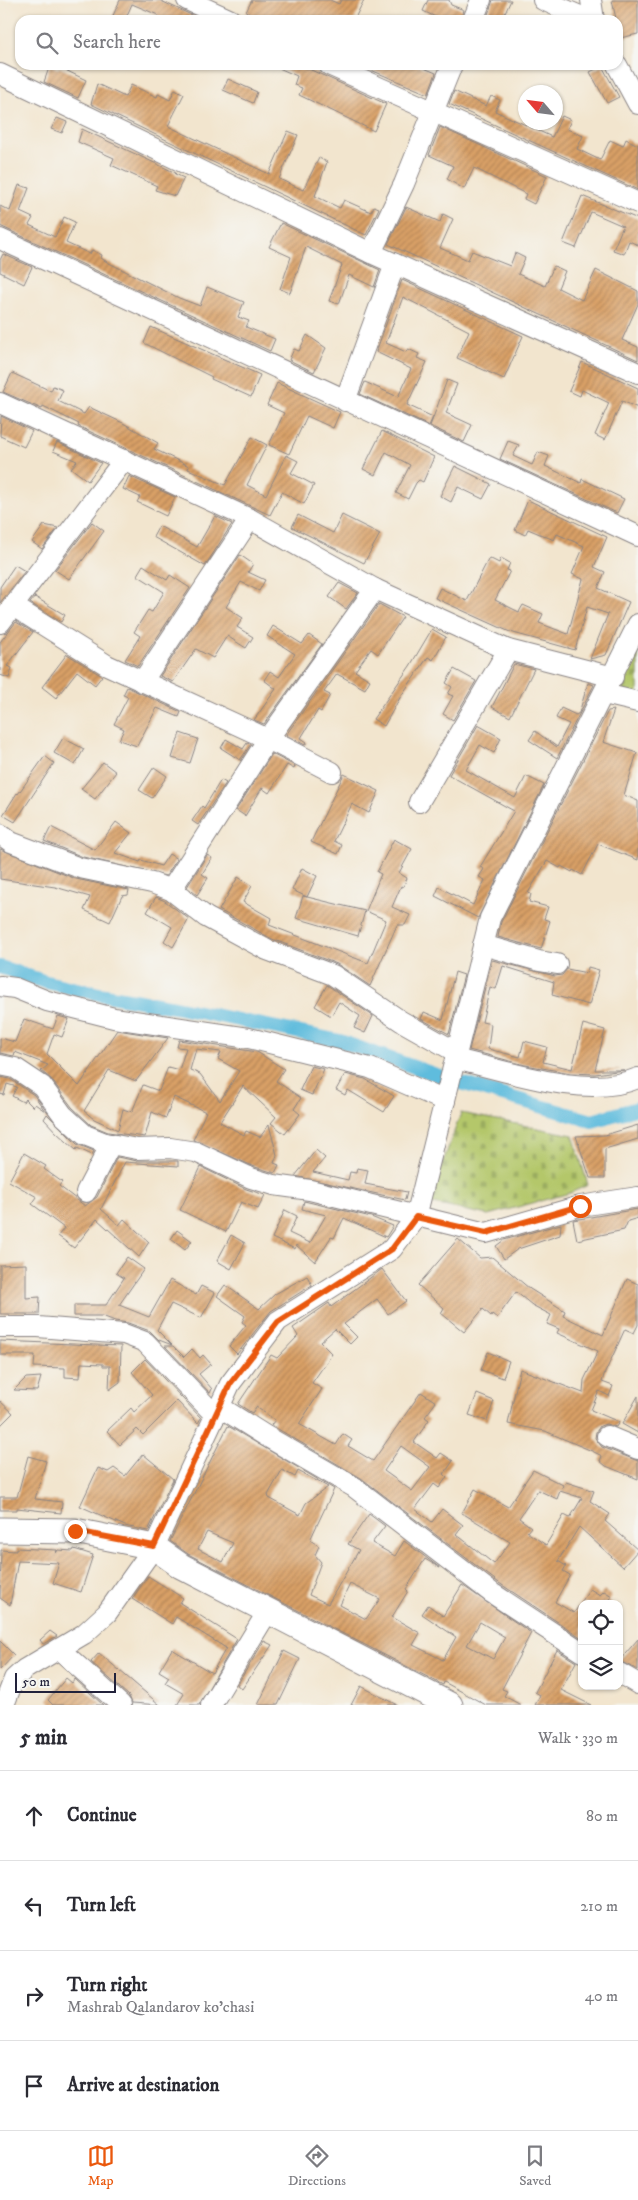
<!DOCTYPE html>
<meta charset="utf-8">
<style>
body{margin:0;font-family:"IM FELL DW Pica",serif;background:#f2f2f3;color:#2b2b33}
.controls{position:absolute;right:15px;bottom:15px;display:grid;overflow:hidden;border-radius:10px;box-shadow:0 1px 4px #0004}
.controls button{width:45px;height:45px;display:grid;place-items:center;padding:0;border:0;border-bottom:1px solid #e1e1e2;background:#fff;color:#2b2b33;font:25px sans-serif}
.compass{position:absolute;left:518px;top:85px;width:45px;height:45px;border-radius:50%;background:#fff;box-shadow:0 1px 4px #0004;rotate:298deg}
.scale{position:absolute;left:15px;bottom:12px;width:101px;box-sizing:border-box;padding-left:5px;border:2px solid #22223b;border-top:0;font-size:14px;line-height:18px;white-space:nowrap;color:#22223b;-webkit-text-stroke:4px #f6f6f2;paint-order:stroke}
.stop{position:absolute;width:15px;height:15px;margin:-11px;border:4px solid #ea580c;border-radius:50%;background:#fff}
.stop.end{background:#ea580c;border-color:#fff;box-shadow:0 1px 5px #0008}
.list{margin:0;padding:0;list-style:none}
h2{display:flex;justify-content:space-between;align-items:center;height:65px;margin:0;padding:0 20px;font-size:21px}
h2 small{font-size:16px;font-weight:400;color:#7c7c81}
.list li{display:grid;grid-template-columns:32px 1fr auto;gap:15px;align-items:center;box-sizing:border-box;height:90px;padding:0 20px;border-top:1px solid #e1e1e2}
.list b{display:block;font-size:19px;white-space:nowrap}
.list p{margin:0;font-size:16px;white-space:nowrap;color:#7c7c81}
.list em{font-size:16px;font-style:normal;color:#7c7c81}
.icon{flex:none;width:28px;height:28px;fill:none;stroke:currentColor;stroke-width:2;stroke-linecap:round;stroke-linejoin:round}
.map{position:relative;flex:none;width:638px;height:1705px;overflow:hidden}
.search{position:absolute;background:#fff;box-shadow:0 1px 4px #0004;left:15px;right:15px;top:15px;height:55px;display:flex;align-items:center;gap:12px;box-sizing:border-box;padding:0 18px;border-radius:15px;color:#7c7c81;font-size:19px}
.sheet{height:425px;background:#fff}
nav{display:flex;justify-content:space-around;align-items:center;box-sizing:border-box;height:70px;border-top:1px solid #e1e1e2;background:#fff;font-size:14px;color:#7c7c81}
nav a{display:grid;justify-items:center;gap:2px}
nav .on{color:#ea580c}
.map>svg:first-child{display:block}
.cemetery{fill:url(#cemetery-stones);stroke:#6b7453}
.lines{fill:none;stroke-linecap:round;stroke-linejoin:round}
.canal{stroke:#5fbcdd;stroke-width:14}
.building{fill:url(#building-hatch);fill-rule:evenodd}
.minor-casing{stroke:#8a8484;stroke-width:22}
.major-casing{stroke:#8a8484;stroke-width:27}
.minor{stroke:#fff;stroke-width:20}
.major{stroke:#fff;stroke-width:25}
.route{stroke:#ea580c;stroke-width:6}
</style>
<div class="map">
<svg width="638" height="1705" viewBox="0 0 638 1705">
<defs>
<pattern id="cemetery-stones" width="16" height="16" patternUnits="userSpaceOnUse" patternTransform="scale(1.25)"><rect width="16" height="16" fill="#b4c76b"/><path d="M2 7V4a2 2 0 0 1 4 0v3zM10 15v-3a2 2 0 0 1 4 0v3z" fill="#9aab5e"/></pattern>
<pattern id="building-hatch" width="6" height="6" patternUnits="userSpaceOnUse" patternTransform="scale(1.25)"><rect width="6" height="6" fill="#d9a066"/><path d="M-1 1l2-2M0 6l6-6M5 7l2-2" fill="none" stroke="#b08255"/></pattern>
</defs>
<rect width="100%" height="100%" fill="#f6f6f2"/>
<filter id="ink" filterUnits="userSpaceOnUse"><feTurbulence type="fractalNoise" baseFrequency=".02" numOctaves="2"/><feDisplacementMap in="SourceGraphic" scale="10" xChannelSelector="R" yChannelSelector="G"/><feConvolveMatrix kernelMatrix="1 2 1 2 8 2 1 2 1" color-interpolation-filters="sRGB"/></filter>
<filter id="wash" filterUnits="userSpaceOnUse"><feTurbulence type="fractalNoise" baseFrequency=".0096" numOctaves="4" result="noise"/><feDisplacementMap in="SourceGraphic" scale="20" xChannelSelector="R" yChannelSelector="G"/><feGaussianBlur stdDeviation="1.12" result="paint"/><feColorMatrix in="noise" values="0 0 0 0 0 0 0 0 0 0 0 0 0 0 0 0 0 1.4 0 .05"/><feComposite in="paint" operator="in"/></filter>
<g filter="url(#wash)">
<rect width="100%" height="100%" fill="#f2e5ce"/>
<!-- cemetery -->
<g class="cemetery">
<polygon points="638,650 638,697 619,688 618,686 625,670 628,671"/>
<polygon points="461,1113 573,1135 588,1185 570,1193 488,1215 428,1203"/>
</g>
<g class="lines">
<!-- canal -->
<polyline class="canal" points="0,967 46,982 99,994 175,1007 340,1041 451,1080 592,1121 638,1108"/>
</g>
<g id="blocks">
<!-- building -->
<g class="building">
<polygon points="120,0 159,0 202,20 156,20 158,15 132,4 125,20 111,20"/>
<polygon points="252,0 330,0 339,4 341,0 364,0 354,20 263,20 246,12"/>
<polygon points="428,0 449,0 451,5 464,10 461,20 442,20 423,11"/>
<polygon points="493,0 511,0 502,20 486,20"/>
<polygon points="612,0 638,0 638,34 620,38"/>
<polygon points="50,65 58,69 59,67 86,80 78,98 44,82"/>
<polygon points="272,65 300,65 386,104 374,131 299,95 302,88 294,85 297,76"/>
<polygon points="359,65 417,65 436,73 428,94"/>
<polygon points="602,66 619,97 607,103 590,72"/>
<polygon points="228,79 257,92 253,103 223,90"/>
<polygon points="97,84 125,97 131,85 157,97 158,94 170,100 175,89 184,94 168,126 269,174 288,131 298,135 279,179 303,190 319,158 327,162 315,196 340,208 344,200 371,212 374,206 379,208 366,235 91,104"/>
<polygon points="454,91 486,106 491,96 500,100 495,111 552,137 562,116 571,120 567,129 583,136 577,149 600,160 610,140 623,146 626,139 638,145 638,190 449,104"/>
<polygon points="57,118 67,122 62,133 51,129"/>
<polygon points="440,127 547,176 534,204 524,199 526,194 474,168 464,189 447,179 453,166 429,155"/>
<polygon points="82,129 176,173 175,174 184,178 175,196 155,190 157,186 111,165 114,158 78,142"/>
<polygon points="19,185 29,188 20,212 33,218 29,225 55,237 64,217 75,222 66,243 90,254 92,250 102,255 101,258 107,262 179,298 200,306 207,287 244,302 238,317 249,321 246,327 275,339 270,351 0,226 0,206 10,211"/>
<polygon points="582,196 638,219 638,245 629,241 624,254 613,250 623,226 591,212 576,248 563,243"/>
<polygon points="406,207 440,222 443,214 453,219 440,248 468,260 472,251 510,266 515,253 525,258 518,274 545,286 554,266 565,271 558,288 582,300 596,270 638,291 638,304 622,340 638,347 638,360 388,244"/>
<polygon points="281,223 380,270 374,287 349,275 339,304 329,301 342,265 306,247 290,293 280,289 291,257 269,247"/>
<polygon points="3,254 32,267 24,284 0,272 0,260"/>
<polygon points="402,280 523,336 504,379 457,358 469,331 403,297 386,343 406,352 408,349 419,354 417,358 427,362 407,405 433,417 429,426 360,394 365,382 398,397 411,369 376,352"/>
<polygon points="151,327 260,375 251,397 211,379 212,377 144,343"/>
<polygon points="307,335 326,348 314,372 289,360 294,349 299,351"/>
<polygon points="582,362 638,388 638,408 622,401 605,440 595,435 609,403 582,390 580,396 569,391"/>
<polygon points="12,373 51,391 53,386 63,390 58,401 84,414 89,407 123,423 158,443 154,449 189,466 188,469 225,485 252,437 267,445 247,485 266,495 286,455 298,461 291,473 314,485 304,504 282,492 270,515 78,426 79,424 43,406 42,409 3,392"/>
<polygon points="447,380 457,384 446,413 472,425 464,442 430,426"/>
<polygon points="277,383 340,412 333,428 307,416 289,454 269,445 284,413 267,405"/>
<polygon points="1,416 32,431 24,447 0,436"/>
<polygon points="382,431 434,457 423,482 419,480 416,483 408,499 396,493 410,465 386,452 375,475 363,469"/>
<polygon points="508,441 519,445 513,456 532,465 538,452 549,456 545,466 581,483 582,479 624,499 617,513 500,459"/>
<polygon points="57,442 101,463 88,481 71,468 77,461 53,451"/>
<polygon points="455,466 491,484 483,499 458,487 451,502 440,496"/>
<polygon points="129,476 175,497 166,516 137,502 140,497 123,489"/>
<polygon points="528,500 607,537 594,567 605,572 598,588 629,602 606,655 590,659 608,614 587,607 575,650 510,632 435,598 440,588 467,601 489,558 499,563 501,558 510,563 507,570 510,571 495,600 519,612 523,605 543,614 539,623 568,634 583,579 572,574 584,546 557,534 554,540 528,529 525,535 515,530"/>
<polygon points="298,515 333,533 342,515 380,534 364,563 292,527"/>
<polygon points="215,516 232,524 205,566 153,537 159,526 197,547"/>
<polygon points="92,522 104,531 69,579 55,570"/>
<polygon points="44,525 58,528 42,549 32,542"/>
<polygon points="240,555 253,564 248,572 265,580 259,591 241,582 226,607 243,618 237,627 253,637 246,648 227,636 213,658 196,649 173,682 160,676"/>
<polygon points="15,565 25,571 0,603 0,587"/>
<polygon points="143,565 167,580 170,575 190,588 138,666 125,660 140,636 134,632 148,610 152,612 164,592 137,575"/>
<polygon points="339,583 358,593 346,609 329,597"/>
<polygon points="35,597 65,615 61,622 30,603"/>
<polygon points="379,604 403,617 378,654 371,649 355,671 370,680 365,689 337,674 324,692 330,695 321,712 318,710 301,738 307,742 305,745 286,735"/>
<polygon points="16,622 33,632 7,666 12,668 9,678 0,675 0,642"/>
<polygon points="273,626 302,644 309,635 322,644 264,724 254,720 276,689 264,680 270,671 279,677 295,654 267,636"/>
<polygon points="432,629 446,637 433,660 428,657 401,696 384,726 373,719 410,666"/>
<polygon points="67,654 102,676 95,685 77,671 56,698 42,687"/>
<polygon points="514,664 534,669 510,717 492,707"/>
<polygon points="454,669 476,681 453,720 443,714 453,696 448,694 452,687 446,683"/>
<polygon points="588,683 594,685 557,758 529,740 535,731 557,747 569,724 556,718 561,708 576,715 579,713"/>
<polygon points="127,687 181,712 179,717 157,708 137,746 119,740 124,729 114,724 128,697 123,695"/>
<polygon points="614,710 603,742 637,753 624,795 638,801 638,860 598,844 582,875 573,870 572,872 561,866 560,868 547,861 528,893 531,894 529,902 548,907 544,919 550,921 541,949 498,937 501,922 608,711"/>
<polygon points="478,725 501,738 494,753 480,745 466,770 515,798 526,776 544,785 478,918 435,896 439,887 473,905 485,880 479,877 484,869 480,867 514,811 449,775"/>
<polygon points="180,733 198,739 190,763 172,758"/>
<polygon points="63,738 84,749 75,765 54,753"/>
<polygon points="226,739 243,749 247,743 251,744 240,760 221,748"/>
<polygon points="272,754 295,766 294,769 287,765 269,793 262,788 245,816 236,810"/>
<polygon points="45,756 54,763 15,822 3,815 17,793 18,794"/>
<polygon points="103,762 116,772 95,799 81,789"/>
<polygon points="154,767 167,776 152,798 139,790"/>
<polygon points="344,774 379,791 369,813 352,804 334,841 342,845 338,854 311,842"/>
<polygon points="221,780 226,783 198,825 192,821 202,806 204,808"/>
<polygon points="116,822 131,833 115,853 140,862 141,860 161,866 169,854 177,859 166,876 83,857 44,841 51,827 95,850"/>
<polygon points="394,839 412,849 399,873 407,878 403,887 401,886 392,907 410,915 405,925 397,925 370,986 337,964 272,939 219,910 238,877 252,886 243,902 271,918 269,925 368,963 386,920 366,911 381,874 377,872"/>
<polygon points="0,849 76,879 129,890 128,895 122,896 110,922 84,910 90,897 55,887 0,879"/>
<polygon points="207,855 212,858 202,874 208,878 197,895 187,887"/>
<polygon points="302,868 317,876 307,897 292,890"/>
<polygon points="303,896 365,911 358,936 296,918"/>
<polygon points="156,897 165,901 189,919 173,947 164,941 172,927 147,912"/>
<polygon points="492,960 555,976 562,975 567,969 587,973 588,967 599,970 589,1005 552,995 554,982 503,966 496,989 490,987 482,1022 491,1024 488,1049 520,1057 524,1041 547,1047 543,1062 572,1069 583,1024 605,1030 595,1070 624,1070 595,1074 571,1073 525,1065 469,1050"/>
<polygon points="455,972 464,975 449,1034 421,1019 424,1012 443,1020"/>
<polygon points="327,985 373,1016 365,1033 354,1028 360,1016 339,1002 331,1016 315,1006"/>
<path d="M58 1016 69 1019 62 1037 54 1034 47 1054 79 1086 117 1030 168 1038 136 1081 109 1070 84 1111 94 1119 118 1130 123 1109 132 1112 143 1085 159 1091 168 1067 179 1070 186 1048 177 1047 179 1040 257 1052 284 1069 276 1081 301 1098 294 1109 300 1114 285 1134 271 1123 276 1117 243 1086 220 1122 244 1135 246 1131 260 1137 269 1125 277 1155 274 1163 279 1165 275 1173 255 1167 193 1140 206 1112 174 1097 166 1118 152 1112 145 1137 108 1132 91 1125 72 1107 51 1079 41 1071 48 1065 15 1052 14 1056 0 1053V1038L15 1042 24 1019 53 1029ZM196 1049 221 1052 218 1059 239 1071 220 1101 200 1074 190 1070Z"/>
<polygon points="311,1066 324,1069 312,1095 300,1090"/>
<polygon points="345,1074 365,1079 394,1096 384,1112 348,1090 345,1095 336,1090"/>
<polygon points="0,1077 10,1079 34,1095 45,1111 35,1104 33,1107 25,1099 23,1102 12,1096 17,1087 7,1084 4,1095 0,1094"/>
<polygon points="47,1114 77,1144 94,1151 92,1155 77,1148 76,1150 57,1133 44,1119"/>
<polygon points="638,1125 638,1139 605,1149 605,1178 590,1178 576,1136 605,1135"/>
<polygon points="316,1150 325,1158 313,1172 348,1180 350,1172 356,1173 357,1168 368,1170 365,1184 407,1192 405,1200 295,1176"/>
<polygon points="24,1153 46,1166 44,1169 62,1182 59,1186 85,1206 97,1197 117,1157 137,1161 178,1161 178,1166 125,1162 101,1209 119,1225 124,1219 149,1242 139,1257 97,1219 74,1248 58,1236 64,1228 32,1204 37,1197 9,1181"/>
<polygon points="201,1167 246,1189 265,1195 258,1209 241,1202 226,1232 180,1210"/>
<polygon points="304,1201 371,1217 393,1226 386,1237 344,1218 334,1238 331,1237 315,1262 296,1245 295,1249 272,1238 285,1210 297,1216 289,1233 310,1243 326,1215 302,1209"/>
<polygon points="638,1209 638,1218 628,1221 624,1230 577,1240 573,1220"/>
<polygon points="561,1224 560,1235 518,1249 504,1259 496,1246 504,1240"/>
<polygon points="177,1230 192,1241 185,1250 171,1239"/>
<polygon points="231,1235 245,1243 231,1269 217,1261"/>
<polygon points="458,1239 480,1258 492,1257 530,1289 565,1311 563,1316 603,1335 627,1279 638,1284 638,1325 634,1333 625,1329 604,1375 602,1382 613,1386 609,1396 599,1391 591,1410 619,1422 616,1427 606,1424 600,1426 596,1432 595,1438 602,1447 638,1461 638,1479 606,1466 600,1461 602,1456 592,1451 545,1431 508,1424 520,1369 583,1393 584,1380 598,1351 557,1333 559,1329 547,1324 551,1315 532,1305 516,1292 497,1318 492,1314 491,1316 483,1309 464,1332 441,1313 444,1308 418,1285"/>
<polygon points="127,1257 144,1269 119,1305 149,1317 170,1280 196,1295 201,1286 215,1293 201,1318 171,1304 157,1330 172,1345 159,1340 150,1331 128,1323 115,1321 102,1316 74,1316 74,1305 106,1305 124,1278 116,1273"/>
<polygon points="26,1264 26,1298 40,1297 39,1314 0,1314 0,1265"/>
<path d="M382 1269 406 1301 388 1314 377 1299 344 1324 357 1337 350 1344 335 1329 320 1342 332 1354 312 1383 322 1389 299 1424 336 1445 343 1434 352 1440 348 1446 373 1461 421 1392 436 1402 425 1417 429 1420 414 1442 437 1458 441 1453 453 1461 444 1474 447 1477 439 1488 434 1484 415 1509 432 1522 442 1509 463 1525 456 1534 494 1564 510 1542 462 1513 475 1489 508 1507 533 1470 563 1485 562 1488 566 1482 594 1491 590 1501 610 1514 605 1521 638 1550 623 1567 579 1527 558 1561 566 1566 563 1571 570 1575 555 1602 574 1613 590 1589 600 1595 604 1591 612 1596 609 1601 613 1604H582V1638L499 1583 361 1478 271 1425 275 1420 256 1407 252 1413 238 1404 271 1355 277 1358 298 1336 293 1328 329 1303 331 1307ZM401 1446 430 1467 412 1491 384 1471ZM538 1490 557 1499 560 1491 582 1498 570 1518 564 1515 546 1545 527 1532 531 1527 519 1518Z"/>
<polygon points="307,1276 312,1285 271,1311 237,1354 229,1346 246,1325 242,1322 245,1316 217,1296 225,1285 259,1309 275,1294"/>
<polygon points="0,1341 121,1346 120,1382 109,1390 110,1366 103,1366 103,1364 81,1363 80,1378 65,1377 65,1368 34,1367 35,1355 0,1355"/>
<polygon points="165,1346 173,1346 184,1357 192,1349 200,1358 203,1355 211,1364 199,1374 212,1389 210,1393"/>
<polygon points="488,1352 509,1361 503,1378 481,1370"/>
<polygon points="145,1359 201,1418 198,1423 177,1401 143,1435 137,1429 120,1445 107,1431 131,1408 134,1412 152,1395 132,1372"/>
<polygon points="41,1377 37,1391 14,1390 26,1378"/>
<polygon points="477,1394 494,1401 487,1421 469,1415"/>
<polygon points="638,1396 638,1433 622,1424"/>
<polygon points="0,1401 13,1413 0,1426"/>
<path d="M228 1426 334 1489 310 1540 319 1546 315 1555 321 1562 309 1595 328 1604 359 1550 348 1544 369 1514 385 1526 372 1543 395 1556 404 1541 440 1568 425 1559 406 1589 408 1591 392 1617 420 1633 413 1645 443 1660 456 1637 422 1614 428 1605 443 1616 462 1585 531 1633 502 1689 507 1691 504 1696 521 1705H486L444 1682 443 1685 188 1554 170 1541ZM282 1470 295 1477 298 1471 328 1487 306 1503 300 1515 269 1498 268 1495ZM207 1532 233 1543 223 1562 198 1549ZM350 1584 380 1599 366 1619 340 1605ZM480 1622 505 1637 493 1659 467 1645Z"/>
<polygon points="143,1454 173,1479 148,1531 125,1526 80,1506 98,1468 108,1472 114,1468 125,1476"/>
<polygon points="28,1456 46,1461 35,1499 62,1502 61,1513 17,1508 17,1510 0,1510 0,1497 17,1497"/>
<polygon points="16,1548 57,1550 56,1553 58,1550 73,1551 74,1549 93,1555 81,1592 53,1583 59,1563 18,1561 10,1605 0,1598 1,1550 16,1551"/>
<polygon points="148,1576 183,1598 180,1603 237,1639 199,1705 177,1705 184,1694 165,1683 169,1677 159,1671 172,1649 212,1673 226,1648 176,1617 172,1624 132,1599"/>
<polygon points="50,1631 57,1636 43,1644 40,1640"/>
<polygon points="638,1639 638,1670 619,1661"/>
<polygon points="0,1641 14,1655 0,1670"/>
<polygon points="264,1641 272,1645 242,1689 237,1685"/>
<polygon points="557,1650 576,1662 561,1690 591,1705 535,1705 540,1695 535,1692"/>
<polygon points="284,1651 300,1659 278,1705 258,1705"/>
<polygon points="99,1653 160,1705 132,1703 129,1696 91,1662"/>
<polygon points="66,1678 72,1683 75,1679 103,1705 53,1705 48,1700"/>
<polygon points="361,1686 378,1695 397,1705 351,1705"/>
</g>
</g>
</g>
<g filter="url(#ink)">
<use href="#blocks" fill-opacity="0" stroke="#8a8484" stroke-width="1"/>
<g class="lines">
<defs>
<g id="minor">
<polyline points="187,0 231,20"/>
<polyline points="543,0 589,20"/>
<polyline points="591,0 594,20"/>
<polyline points="473,20 481,0"/>
<polyline points="329,65 638,203"/>
<polyline points="617,65 638,104"/>
<polyline points="0,74 371,253 638,373"/>
<polyline points="0,239 638,536"/>
<polyline points="371,253 404,184 452,65"/>
<polyline points="345,401 395,264"/>
<polyline points="0,403 250,519 375,589 508,650 613,677"/>
<polyline points="13,606 107,665 268,739 332,772"/>
<polyline points="0,623 124,460"/>
<polyline points="142,682 250,519"/>
<polyline points="604,694 638,702"/>
<polyline points="419,802 508,650"/>
<polyline points="0,834 11,842 80,868 152,883 171,890 206,917 267,950 333,975 401,1021 456,1052"/>
<polyline points="171,890 268,739 375,589"/>
<polyline points="483,945 539,961 557,964"/>
<polyline points="0,986 15,988 47,1001 114,1018 249,1038 370,1068 445,1101"/>
<path d="M455 1059C508 1071 587 1100 638 1078"/>
<polyline points="0,1065 15,1068 42,1086 63,1115 85,1135 105,1143 137,1149 170,1148 196,1152 251,1178 274,1185 310,1190 486,1233 580,1206 638,1197"/>
<polyline points="86,1192 111,1144"/>
<polyline points="0,1327 38,1327 124,1334 145,1342 216,1416"/>
<polyline points="220,1407 266,1436 354,1487 492,1593 582,1652"/>
<polyline points="607,1436 638,1449"/>
<polyline points="59,1649 121,1705"/>
<polyline points="619,1673 638,1684"/>
<polyline points="4,1705 14,1679 25,1669 84,1634 107,1613 154,1547 230,1384 278,1321 392,1249 416,1217 490,918 638,624"/>
<polyline points="211,1705 268,1611"/>
</g>
<polyline id="major" points="0,1530 75,1531 154,1547 181,1566 450,1705"/>
</defs>
<!-- minor casing -->
<use href="#minor" class="minor-casing"/>
<!-- major casing -->
<use href="#major" class="major-casing"/>
<!-- minor -->
<use href="#minor" class="minor"/>
<!-- major -->
<use href="#major" class="major"/>
</g>
</g>
<g class="lines" filter="url(#ink)">
<!-- route -->
<polyline class="route" points="75,1531 154,1546 230,1384 278,1322 392,1249 416,1217 486,1233 580,1206"/>
</g>
</svg>
<div class="controls">
<button><svg class="icon" aria-label="locate" viewBox="0 0 24 24"><circle cx="12" cy="12" r="6"/><path d="M12 2v4M12 18v4M2 12h4M18 12h4"/></svg></button>
<button><svg class="icon" aria-label="layers" viewBox="0 0 24 24"><path d="M12 4l9 5-9 5-9-5zM3 14l9 5 9-5"/></svg></button>
</div>
<svg class="compass" viewBox="-18 -18 36 36"><path d="M0-13l5 13h-10z" fill="#e53935"/><path d="M0 13l5-13h-10z" fill="#7c7c81"/></svg>
<div class="scale">50 m</div>
<div class="stop" style="left:580px;top:1206px"></div>
<div class="stop end" style="left:75px;top:1531px"></div>
<div class="search"><svg class="icon" aria-label="search" viewBox="0 0 24 24"><circle cx="10" cy="10" r="6"/><path d="M15 15l6 6"/></svg>Search here</div>
</div>
<section class="sheet">
<h2>5 min<small>Walk · 330 m</small></h2>
<ul class="list">
<li><svg class="icon" aria-label="ahead" viewBox="0 0 24 24"><path d="M12 20V5M6 11l6-6 6 6"/></svg><div><b>Continue</b></div><em>80 m</em></li>
<li><svg class="icon" aria-label="left" viewBox="0 0 24 24"><path d="M17 20v-9H6M10 6l-5 5 5 5"/></svg><div><b>Turn left</b></div><em>210 m</em></li>
<li><svg class="icon" aria-label="right" viewBox="0 0 24 24"><path d="M7 20v-9h11M14 6l5 5-5 5"/></svg><div><b>Turn right</b><p>Mashrab Qalandarov ko'chasi</p></div><em>40 m</em></li>
<li><svg class="icon" aria-label="arrive" viewBox="0 0 24 24"><path d="M6 21V4h12l-3 4 3 4H6"/></svg><div><b>Arrive at destination</b></div></li>
</ul>
</section>
<nav>
<a class="on"><svg class="icon" aria-label="map" viewBox="0 0 24 24"><path d="M3 6l6-2 6 2 6-2v14l-6 2-6-2-6 2zM9 4v14M15 6v14"/></svg>Map</a>
<a><svg class="icon" aria-label="directions" viewBox="0 0 24 24"><path d="M12 3l9 9-9 9-9-9zM9 14v-3h6M13 9l2 2-2 2"/></svg>Directions</a>
<a><svg class="icon" aria-label="saved" viewBox="0 0 24 24"><path d="M7 4h10v16l-5-4-5 4z"/></svg>Saved</a>
</nav>
